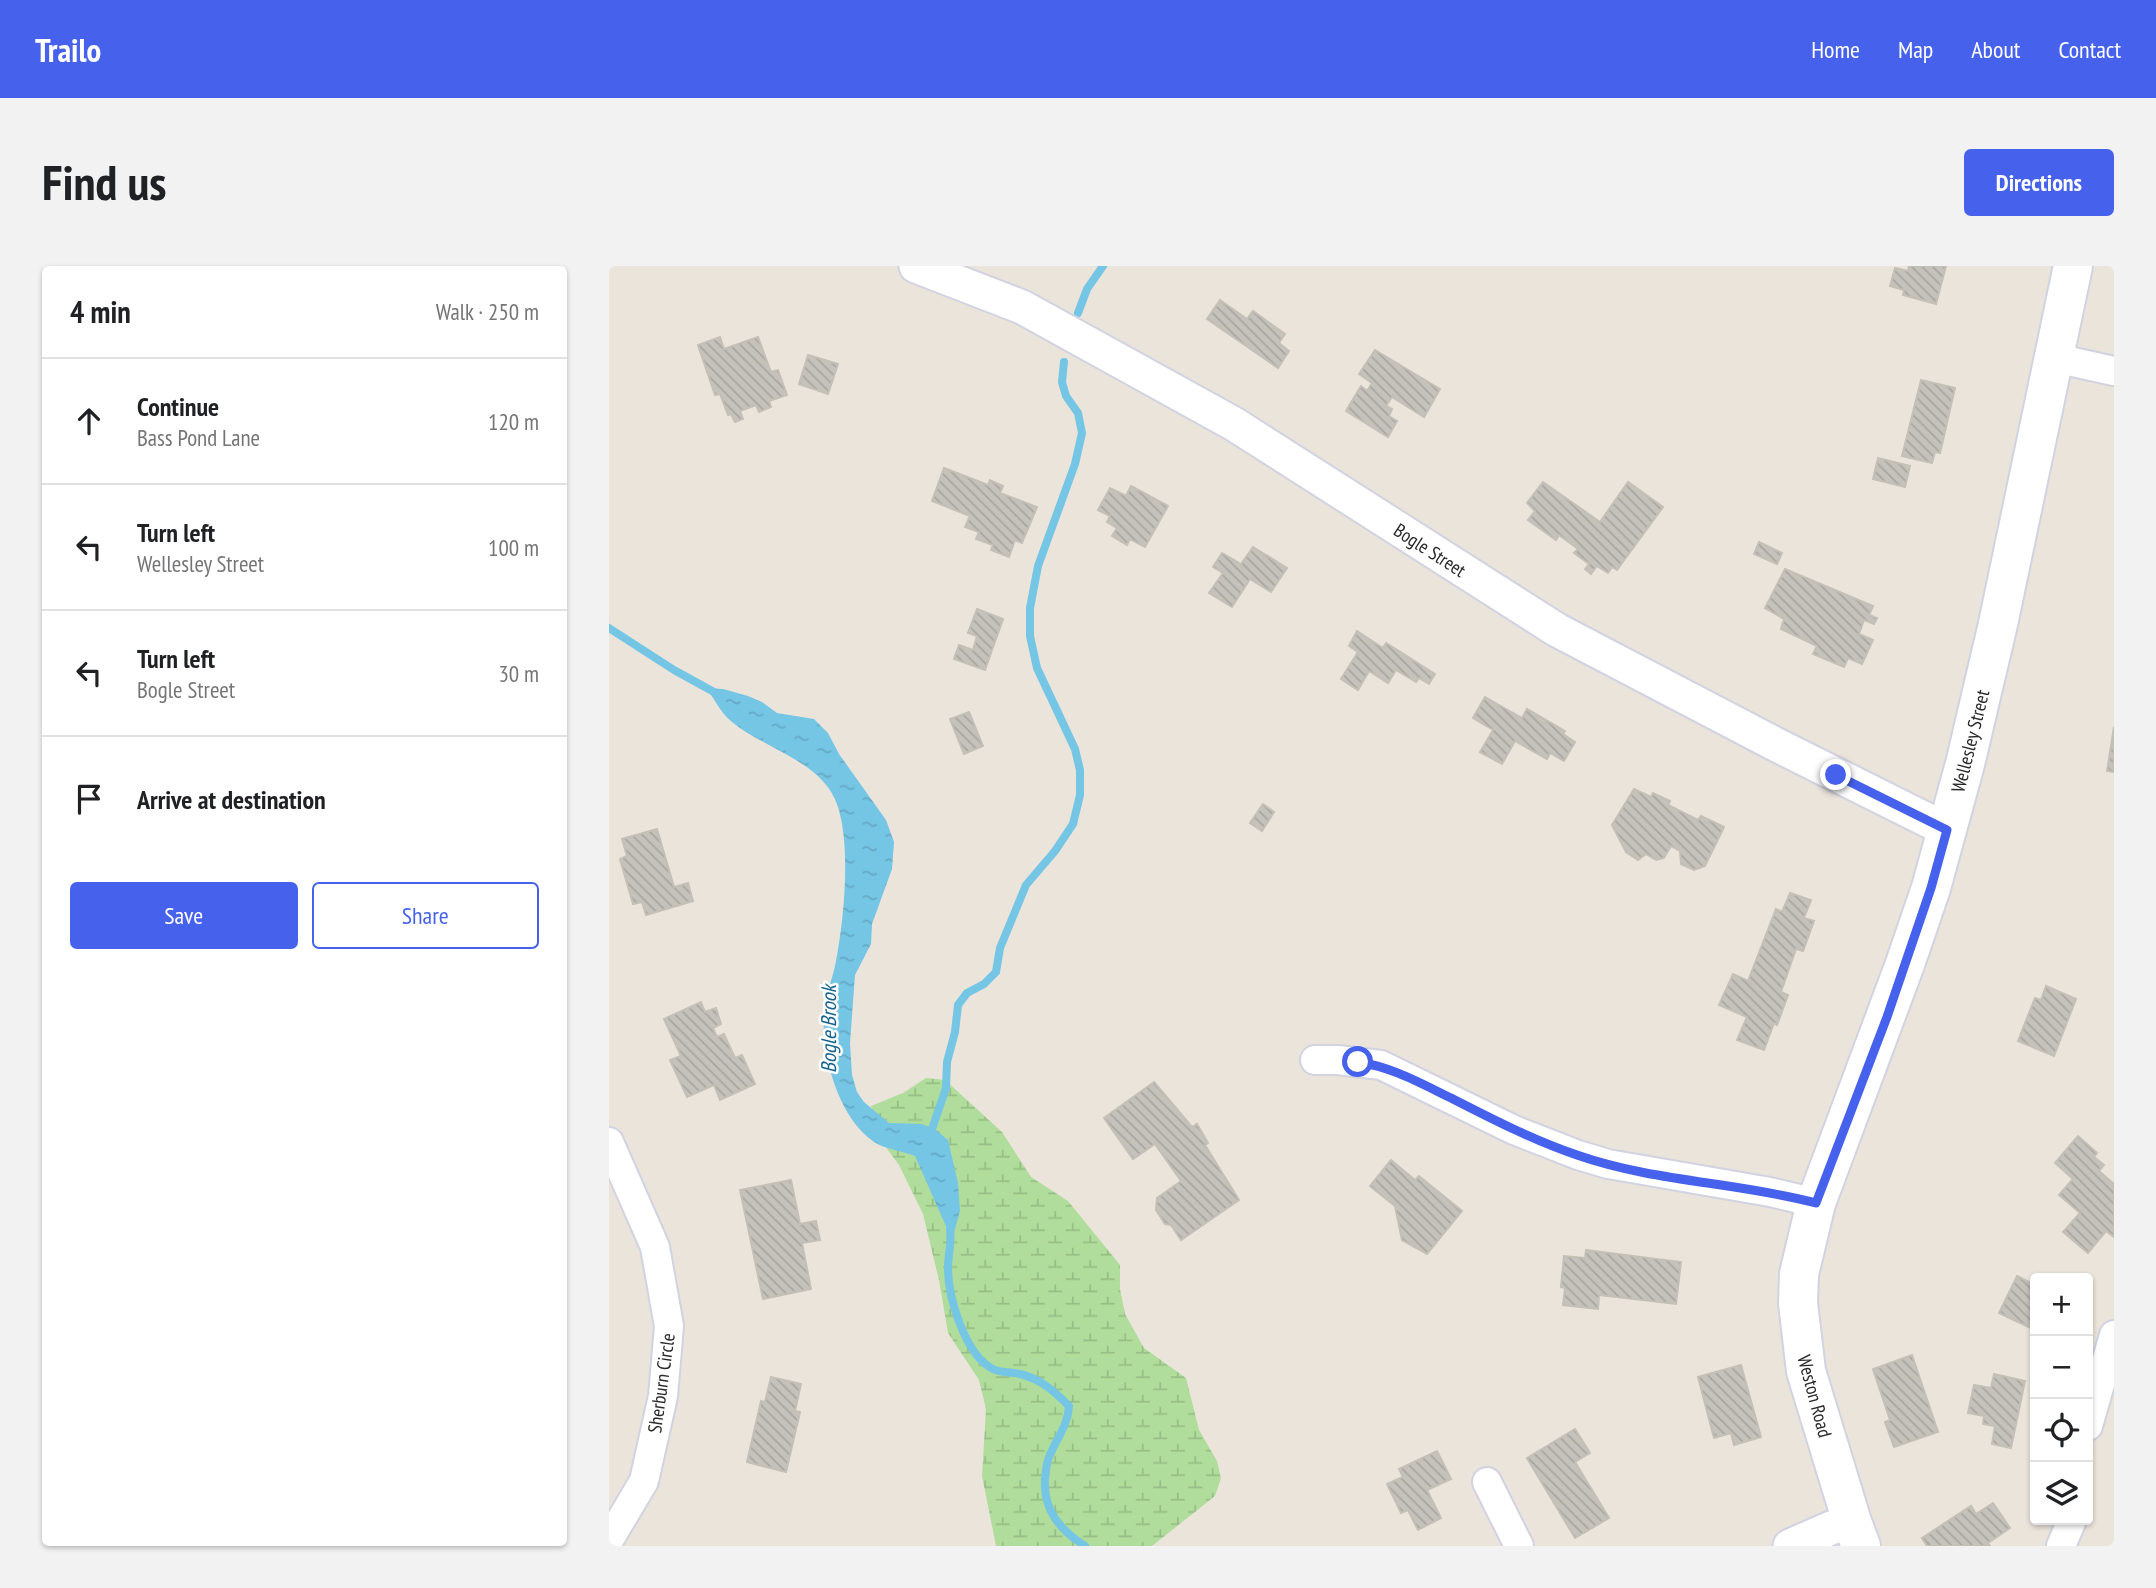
<!DOCTYPE html>
<meta charset="utf-8">
<style>
body{margin:0;font-family:"PT Sans Narrow",sans-serif;background:#f2f2f2;color:#202124}
.controls{position:absolute;right:21px;bottom:21px;display:grid;overflow:hidden;border-radius:7px;box-shadow:0 2px 5px #0004}
.controls button{width:63px;height:63px;display:grid;place-items:center;padding:0;border:0;border-bottom:2px solid #e0e0e0;background:#fff;color:#202124;font:35px sans-serif}
.stop{position:absolute;width:21px;height:21px;margin:-16px;border:5px solid #4662ed;border-radius:50%;background:#fff}
.stop.end{background:#4662ed;border-color:#fff;box-shadow:0 2px 7px #0008}
.list{margin:0;padding:0;list-style:none}
h2{display:flex;justify-content:space-between;align-items:center;height:91px;margin:0;padding:0 28px;font-size:30px}
h2 small{font-size:23px;font-weight:400;color:#757577}
.list li{display:grid;grid-template-columns:46px 1fr auto;gap:21px;align-items:center;box-sizing:border-box;height:126px;padding:0 28px;border-top:2px solid #e0e0e0}
.list b{display:block;font-size:26px;white-space:nowrap}
.list p{margin:0;font-size:23px;white-space:nowrap;color:#757577}
.list em{font-size:23px;font-style:normal;color:#757577}
.actions{display:flex;gap:14px;padding:21px 28px}
.actions a{flex:1;padding:16px 0;border:2px solid #4662ed;border-radius:7px;text-align:center;font-size:24px;color:#4662ed}
.actions .main{background:#4662ed;color:#fff}
.icon{flex:none;width:38px;height:38px;fill:none;stroke:currentColor;stroke-width:2;stroke-linecap:round;stroke-linejoin:round}
.map{position:relative;flex:none;width:1505px;height:1280px;overflow:hidden;border-radius:7px}
header{display:flex;align-items:center;gap:42px;box-sizing:border-box;height:98px;padding:0 35px;background:#4662ed;color:#fff}
header strong{font-size:33px}
nav{display:flex;gap:38px;margin-inline-start:auto;font-size:24px}
.intro{display:flex;align-items:center;justify-content:space-between;box-sizing:border-box;height:168px;padding:0 42px}
h1{margin:0;font-size:49px}
.button{padding:18px 32px;border-radius:7px;background:#4662ed;color:#fff;font-size:24px;font-weight:700}
main{display:flex;gap:42px;padding:0 42px}
aside{flex:1;background:#fff;border-radius:7px;box-shadow:0 2px 5px #0004}
.map>svg:first-child{display:block}
.wetland{fill:url(#wetland-marsh)}
.water{fill:url(#water-ripples)}
.lines{fill:none;stroke-linecap:round;stroke-linejoin:round}
.stream{stroke:#75c5e5;stroke-width:8}
.building{fill:url(#building-back-hatch);stroke:#c5c0b5;stroke-width:2}
.minor-casing{stroke:#d1d3e1;stroke-width:32}
.tertiary-casing{stroke:#d1d3e1;stroke-width:37}
.secondary-casing{stroke:#d1d3e1;stroke-width:42}
.minor{stroke:#fff;stroke-width:28}
.tertiary{stroke:#fff;stroke-width:33}
.secondary{stroke:#fff;stroke-width:38}
.route{stroke:#4662ed;stroke-width:9}
.labels{text-anchor:middle;stroke-width:5;stroke-linejoin:round;paint-order:stroke}
.street-label{font-size:19px;fill:#292929;stroke:#fff}
.water-label{font-size:21px;font-style:italic;fill:#17638f;stroke:#fff}
</style>
<header>
<strong>Trailo</strong>
<nav><a>Home</a><a>Map</a><a>About</a><a>Contact</a></nav>
</header>
<div class="intro"><h1>Find us</h1><a class="button">Directions</a></div>
<main>
<aside>
<h2>4 min<small>Walk · 250 m</small></h2>
<ul class="list">
<li><svg class="icon" aria-label="ahead" viewBox="0 0 24 24"><path d="M12 20V5M6 11l6-6 6 6"/></svg><div><b>Continue</b><p>Bass Pond Lane</p></div><em>120 m</em></li>
<li><svg class="icon" aria-label="left" viewBox="0 0 24 24"><path d="M17 20v-9H6M10 6l-5 5 5 5"/></svg><div><b>Turn left</b><p>Wellesley Street</p></div><em>100 m</em></li>
<li><svg class="icon" aria-label="left" viewBox="0 0 24 24"><path d="M17 20v-9H6M10 6l-5 5 5 5"/></svg><div><b>Turn left</b><p>Bogle Street</p></div><em>30 m</em></li>
<li><svg class="icon" aria-label="arrive" viewBox="0 0 24 24"><path d="M6 21V4h12l-3 4 3 4H6"/></svg><div><b>Arrive at destination</b></div></li>
</ul>
<div class="actions"><a class="main">Save</a><a>Share</a></div>
</aside>
<div class="map">
<svg width="1505" height="1280" viewBox="0 0 1505 1280">
<defs>
<pattern id="wetland-marsh" width="20" height="14" patternUnits="userSpaceOnUse" patternTransform="scale(1.75)"><rect width="20" height="14" fill="#b0dd9b"/><path d="M1 5h8M5 5V1M11 12h8M15 12V8" fill="none" stroke="#97be86"/></pattern>
<pattern id="water-ripples" width="26" height="14" patternUnits="userSpaceOnUse" patternTransform="scale(1.75)"><rect width="26" height="14" fill="#75c5e5"/><path d="M2 4q2-2 4 0t4 0M15 11q2-2 4 0t4 0" fill="none" stroke="#65a9c4"/></pattern>
<pattern id="building-back-hatch" width="6" height="6" patternUnits="userSpaceOnUse" patternTransform="scale(1.75)"><rect width="6" height="6" fill="#c5c1bb"/><path d="M-1 5l2 2M0 0l6 6M5-1l2 2" fill="none" stroke="#a9a6a1"/></pattern>
</defs>
<rect width="100%" height="100%" fill="#eae4db"/>
<!-- wetland -->
<polygon class="wetland" points="317,812 336,814 393,866 422,911 459,935 511,999 511,1023 516,1048 535,1082 577,1112 590,1164 608,1195 612,1212 606,1230 543,1280 387,1280 373,1210 377,1143 370,1114 339,1067 330,1014 314,948 290,899 270,872 262,840 294,827"/>
<!-- water -->
<path class="water" d="M98 422 114 423 139 430 153 436 168 447 205 453 219 467 230 488 277 554 285 576 283 603 263 658 262 678 246 709 241 777 243 809 248 826 255 836 280 857 313 858 327 864 339 874 349 917 351 945 343 974 306 890C293 885 276 883 265 876 229 851 212 789 215 746 216 728 224 713 227 695 235 653 242 582 229 541 215 495 155 483 123 456 112 447 105 433 98 422Z"/>
<g class="lines">
<!-- stream -->
<g class="stream">
<polyline points="469,47 478,23 494,0"/>
<polyline points="0,362 65,404 105,426"/>
<polyline points="321,869 337,822 338,796 346,766 349,739 358,727 375,718 387,706 391,682 417,619 446,585 464,558 471,529 471,504 466,483 428,402 421,370 421,342 429,300 466,198 473,167 469,147 457,130 453,116 455,96"/>
<path d="M341 964C343 977 339 988 339 1002 339 1031 356 1089 384 1103 392 1107 402 1106 411 1108 432 1113 445 1125 460 1140 459 1160 447 1173 440 1191 437 1198 437 1206 436 1213 434 1244 451 1264 476 1280"/>
</g>
</g>
<!-- building -->
<g class="building">
<polygon points="1300,0 1337,0 1327,38 1294,29 1295,24 1281,20 1286,2 1299,5"/>
<polygon points="611,34 638,53 644,45 676,68 670,77 680,85 669,102 598,53"/>
<polygon points="111,71 115,83 149,71 162,106 169,104 178,129 160,135 162,141 150,146 147,139 131,145 134,153 126,156 122,148 119,149 111,128 106,129 89,79"/>
<polygon points="766,84 831,123 815,151 783,131 777,140 783,143 780,150 788,155 779,171 737,145 752,120 758,125 763,117 750,108"/>
<polygon points="199,89 229,98 219,128 190,118"/>
<polygon points="1312,114 1346,122 1331,187 1326,186 1323,197 1293,190"/>
<polygon points="1269,192 1301,200 1296,221 1264,213"/>
<polygon points="335,202 379,219 381,214 394,220 391,227 428,241 413,277 406,274 400,291 382,284 384,279 367,273 370,266 356,261 361,250 323,235"/>
<polygon points="934,216 991,256 1019,216 1054,241 1008,304 1003,301 999,307 988,300 982,308 976,303 980,298 965,287 969,283 950,269 947,274 919,254 926,245 918,237"/>
<polygon points="522,220 559,240 536,281 521,273 518,279 503,270 508,262 498,256 501,250 489,244 501,222 517,230"/>
<polygon points="1150,276 1173,287 1168,298 1145,288"/>
<polygon points="644,281 678,302 662,326 641,313 623,341 600,327 614,307 604,301 613,287 632,298"/>
<polygon points="1176,303 1264,340 1260,349 1268,352 1265,358 1255,354 1250,368 1264,374 1253,398 1239,392 1235,401 1204,388 1208,380 1172,363 1175,353 1156,342"/>
<polygon points="368,343 394,353 376,404 345,393 350,379 364,384 368,370 359,367"/>
<polygon points="748,365 774,382 777,377 826,408 820,418 810,412 807,416 787,404 779,417 760,405 749,424 732,413 749,386 740,380"/>
<polygon points="876,431 913,452 918,443 956,465 954,468 966,476 955,495 941,487 938,493 906,475 893,498 871,486 884,464 864,452"/>
<polygon points="360,446 374,480 355,488 341,453"/>
<polygon points="1505,461 1505,506 1498,505"/>
<polygon points="1025,523 1042,531 1044,527 1061,535 1059,539 1089,554 1092,550 1115,561 1096,600 1085,604 1072,598 1071,585 1062,580 1055,592 1047,594 1037,588 1029,594 1017,586 1003,559"/>
<polygon points="654,538 665,546 653,565 641,557"/>
<polygon points="48,563 65,621 79,617 84,635 37,649 33,636 24,638 11,593 18,590 13,573"/>
<polygon points="1181,627 1202,634 1195,652 1205,655 1194,685 1187,683 1172,726 1179,729 1168,759 1165,757 1155,784 1128,774 1138,751 1110,739 1124,708 1139,715 1167,643 1173,646"/>
<polygon points="1437,720 1467,733 1445,790 1409,775 1426,732 1432,734"/>
<polygon points="92,736 96,746 107,742 112,758 104,762 108,771 115,768 126,792 133,789 146,818 111,834 105,819 78,831 61,794 72,790 55,753"/>
<polygon points="545,816 583,861 588,858 599,877 596,879 630,934 572,974 562,959 556,958 547,944 548,932 572,915 546,878 524,893 495,852"/>
<polygon points="1469,870 1488,887 1485,891 1495,899 1490,905 1505,918 1505,971 1497,965 1479,987 1454,966 1471,947 1450,929 1464,913 1446,897"/>
<polygon points="782,894 806,914 810,910 853,945 818,988 793,974 786,940 761,920"/>
<polygon points="182,914 191,958 207,955 211,974 193,977 202,1023 154,1033 131,924"/>
<polygon points="977,984 1072,996 1067,1038 990,1029 989,1043 954,1039 956,1022 952,1021 955,990 976,992"/>
<polygon points="1408,1010 1426,1019 1426,1064 1390,1047"/>
<polygon points="1303,1089 1329,1166 1285,1181 1276,1156 1281,1154 1264,1103"/>
<polygon points="1132,1099 1152,1171 1125,1179 1122,1167 1105,1172 1089,1111"/>
<polygon points="1385,1108 1416,1115 1402,1182 1383,1178 1386,1160 1374,1158 1375,1150 1359,1147 1365,1119 1382,1122"/>
<polygon points="162,1111 192,1118 186,1145 191,1146 177,1206 138,1196 152,1135 156,1136"/>
<polygon points="966,1163 981,1187 966,1196 1000,1252 966,1272 918,1192"/>
<polygon points="828,1185 842,1213 818,1224 832,1252 809,1264 799,1244 792,1247 778,1218 794,1211 790,1203"/>
<polygon points="1384,1237 1401,1262 1379,1277 1381,1280 1318,1280 1313,1272 1362,1240 1367,1248"/>
</g>
<g class="lines">
<defs>
<g id="minor">
<polyline points="1446,92 1505,105"/>
<polyline points="706,794 728,794 772,799 905,864 969,889 999,898 1161,926 1207,937"/>
<polyline points="0,876 46,981 60,1060 54,1130 35,1215 0,1274"/>
<polyline points="1479,1160 1505,1069"/>
<polyline points="878,1216 910,1280"/>
<polyline points="1452,1280 1463,1254"/>
</g>
<g id="tertiary">
<polyline points="307,0 413,41 625,158 948,364 1164,477 1338,564"/>
<polyline points="1181,1280 1222,1262 1243,1256"/>
</g>
<polyline id="secondary" points="1252,1280 1243,1256 1197,1105 1189,1037 1190,1008 1207,937 1296,698 1322,622 1356,498 1389,358 1464,0"/>
</defs>
<!-- minor casing -->
<use href="#minor" class="minor-casing"/>
<!-- tertiary casing -->
<use href="#tertiary" class="tertiary-casing"/>
<!-- secondary casing -->
<use href="#secondary" class="secondary-casing"/>
<!-- minor -->
<use href="#minor" class="minor"/>
<!-- tertiary -->
<use href="#tertiary" class="tertiary"/>
<!-- secondary -->
<use href="#secondary" class="secondary"/>
</g>
<g class="lines">
<!-- route -->
<path class="route" d="M749 796C783 801 811 817 842 832 883 853 924 874 968 889 1045 916 1128 916 1207 937L1278 751 1322 622 1338 564 1227 509"/>
</g>
<g class="labels">
<!-- street labels -->
<g class="street-label">
<text transform="translate(821 284) rotate(33)" y="7">Bogle Street</text>
<text transform="translate(1361 475) rotate(-76)" y="7">Wellesley Street</text>
<text transform="translate(52 1117) rotate(-82)" y="7">Sherburn Circle</text>
<text transform="translate(1206 1130) rotate(75)" y="7">Weston Road</text>
</g>
<!-- water labels -->
<g class="water-label">
<text transform="translate(220 763) rotate(-90)" y="7">Bogle Brook</text>
</g>
</g>
</svg>
<div class="controls">
<button>+</button>
<button>−</button>
<button><svg class="icon" aria-label="locate" viewBox="0 0 24 24"><circle cx="12" cy="12" r="6"/><path d="M12 2v4M12 18v4M2 12h4M18 12h4"/></svg></button>
<button><svg class="icon" aria-label="layers" viewBox="0 0 24 24"><path d="M12 4l9 5-9 5-9-5zM3 14l9 5 9-5"/></svg></button>
</div>
<div class="stop" style="left:749px;top:796px"></div>
<div class="stop end" style="left:1227px;top:509px"></div>
</div>
</main>
